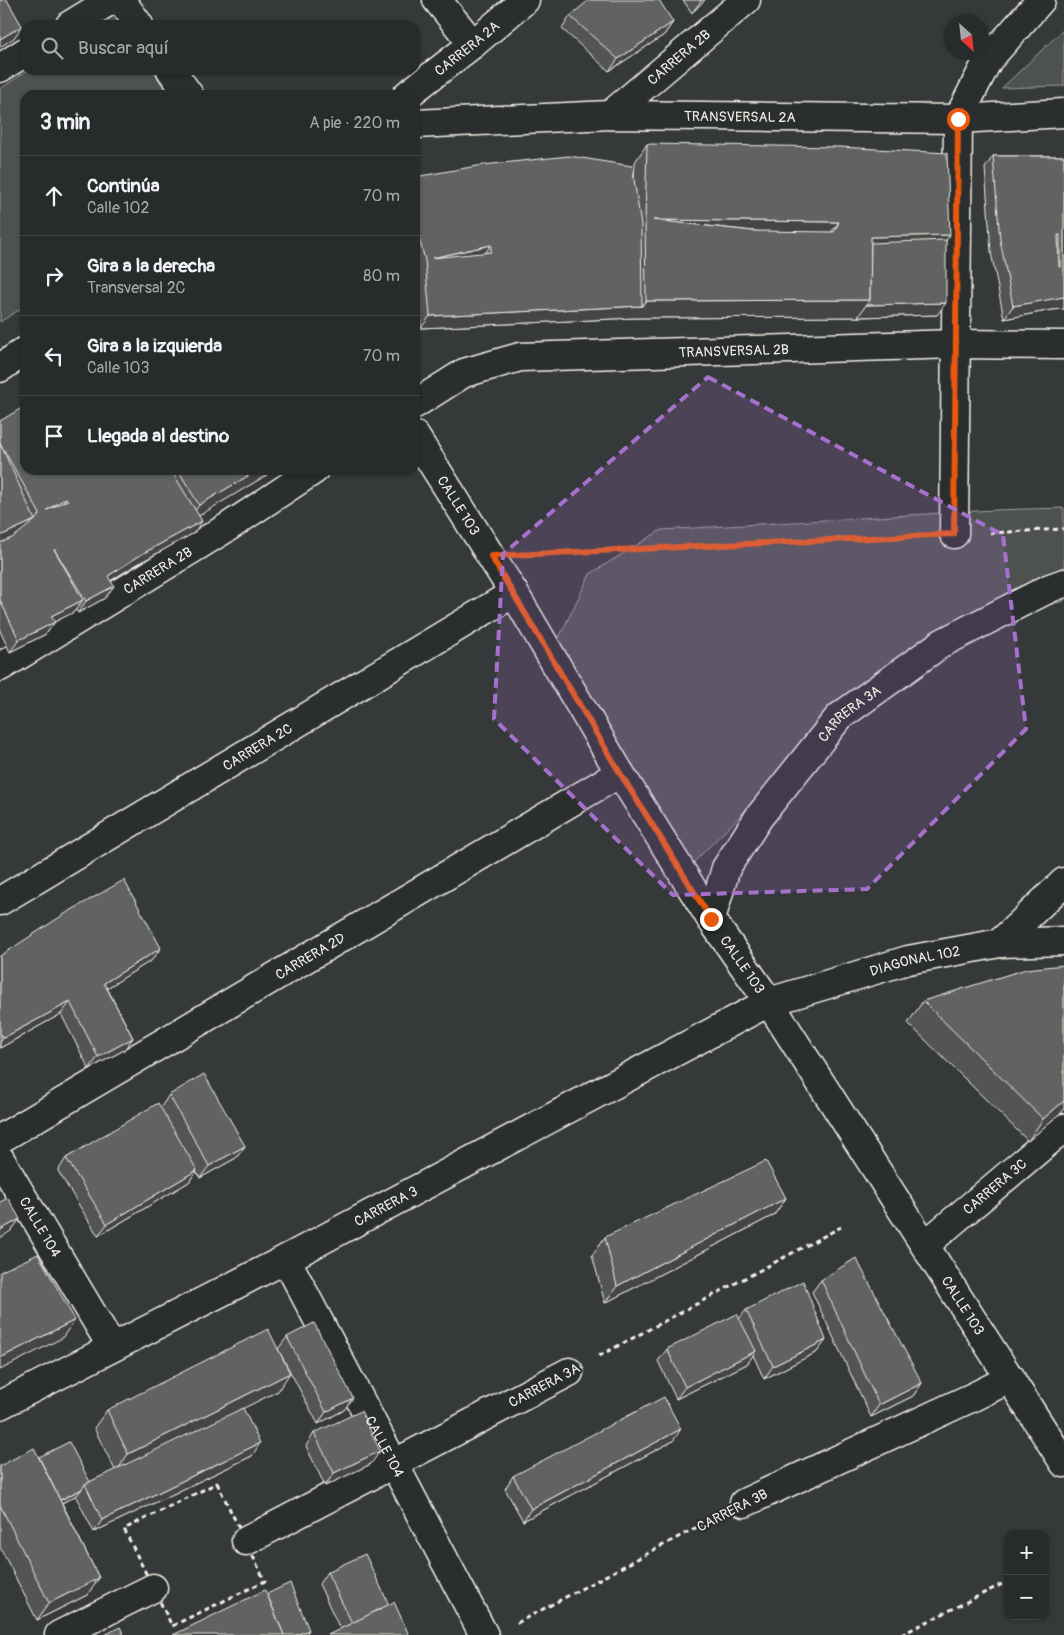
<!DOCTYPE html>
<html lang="es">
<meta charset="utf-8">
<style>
body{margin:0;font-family:Pangolin,sans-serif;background:#343737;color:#f1f3f6}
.controls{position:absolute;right:15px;bottom:15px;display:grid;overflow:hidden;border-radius:10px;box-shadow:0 1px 4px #0004}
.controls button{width:45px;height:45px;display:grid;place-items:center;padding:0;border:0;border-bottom:1px solid #444747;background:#282b2b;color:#f1f3f6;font:25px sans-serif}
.compass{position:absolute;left:944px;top:15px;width:45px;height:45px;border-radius:50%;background:#282b2b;box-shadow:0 1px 4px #0004;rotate:153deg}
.stop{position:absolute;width:15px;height:15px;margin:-11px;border:4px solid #ea580c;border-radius:50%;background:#fff}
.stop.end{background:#ea580c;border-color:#fff;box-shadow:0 1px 5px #0008}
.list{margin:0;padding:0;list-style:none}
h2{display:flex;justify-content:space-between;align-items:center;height:65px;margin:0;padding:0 20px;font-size:21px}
h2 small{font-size:16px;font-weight:400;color:#a5a7a9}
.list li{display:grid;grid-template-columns:32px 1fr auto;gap:15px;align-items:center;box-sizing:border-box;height:80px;padding:0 20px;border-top:1px solid #444747}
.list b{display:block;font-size:19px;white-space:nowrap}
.list p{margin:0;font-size:16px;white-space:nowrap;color:#a5a7a9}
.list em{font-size:16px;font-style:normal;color:#a5a7a9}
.icon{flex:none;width:28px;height:28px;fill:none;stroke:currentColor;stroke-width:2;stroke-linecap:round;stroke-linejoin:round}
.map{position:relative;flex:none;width:1064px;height:1635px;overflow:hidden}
.search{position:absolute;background:#282b2b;box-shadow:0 1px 4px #0004;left:20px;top:20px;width:400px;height:55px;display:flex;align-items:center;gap:12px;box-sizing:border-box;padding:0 18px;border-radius:15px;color:#a5a7a9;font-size:19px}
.panel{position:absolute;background:#282b2b;box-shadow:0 1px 4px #0004;left:20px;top:90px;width:400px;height:385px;border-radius:15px}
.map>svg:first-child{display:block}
.green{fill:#4e514f;stroke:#a1a19c}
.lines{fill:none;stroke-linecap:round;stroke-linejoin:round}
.minor-casing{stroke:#f4f1e8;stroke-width:31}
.path{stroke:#f4f1e8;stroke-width:3;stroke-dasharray:5 4;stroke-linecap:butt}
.minor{stroke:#2a2d2e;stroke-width:28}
.wall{fill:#535554;stroke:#f4f1e8}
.shaded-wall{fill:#444545;stroke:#f4f1e8}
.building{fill:#616362;stroke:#f4f1e8;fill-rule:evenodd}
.route{stroke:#ea580c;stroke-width:6}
.marked{fill:#a571cd;fill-opacity:0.2;stroke:#a571cd;stroke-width:4;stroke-dasharray:10 6;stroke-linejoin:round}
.labels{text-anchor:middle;stroke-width:4;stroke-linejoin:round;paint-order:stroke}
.street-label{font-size:14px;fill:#f4f1e8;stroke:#2a2d2e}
</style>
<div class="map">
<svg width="1064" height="1635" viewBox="0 0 1064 1635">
<rect width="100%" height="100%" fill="#363939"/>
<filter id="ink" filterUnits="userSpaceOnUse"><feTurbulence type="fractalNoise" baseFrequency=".02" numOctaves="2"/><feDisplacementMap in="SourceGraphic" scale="10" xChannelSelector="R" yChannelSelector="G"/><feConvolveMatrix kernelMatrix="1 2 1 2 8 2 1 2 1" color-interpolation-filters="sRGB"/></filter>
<g filter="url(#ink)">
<!-- green -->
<g class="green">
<polygon points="116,10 125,25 94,25"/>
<polygon points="1064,29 1064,86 1002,88"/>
<polygon points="28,70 153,70 168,95 25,95 25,306 0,322 0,89"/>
<polygon points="1064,508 1064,601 1006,616 901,682 794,762 685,871 555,646 590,574 661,530 993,510"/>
</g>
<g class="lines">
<defs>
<g id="minor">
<polyline points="121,0 139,25"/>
<polyline points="437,0 473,44"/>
<polyline points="70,25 111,0"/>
<polyline points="0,68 25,52"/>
<polyline points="171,70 189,95"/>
<path id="s1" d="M407 95 473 44 525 0"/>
<path id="s2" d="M610 115 746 0"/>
<path id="s3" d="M415 124 610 115 958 119 1064 113"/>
<polyline points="0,368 25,351"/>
<path id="s4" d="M415 404 464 373 520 357 957 344 1064 345"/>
<path id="s5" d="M415 436 514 593 620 773 711 919 769 1002 1064 1463"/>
<polyline points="954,534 958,119 988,60 1041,0"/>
<path id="s6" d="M0 667 228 527 314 470"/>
<path id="s7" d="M0 901 514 593"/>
<path id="s8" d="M711 919 726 868 759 817 839 717 942 643 1050 588 1064 583"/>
<polyline points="1000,943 1064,882"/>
<path id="s9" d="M0 1139 620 773"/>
<path id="s10" d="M0 1159 112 1347"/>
<path id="s11" d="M925 1245 1064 1128"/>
<path id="s12" d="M286 1259 484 1635"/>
<path id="s13" d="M0 1405 286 1259 769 1002 908 960 1000 943 1064 941"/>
<polyline points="744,1503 975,1396 1011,1378"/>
<polyline points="246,1541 569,1372"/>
<polyline points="59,1635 153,1588"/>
</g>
</defs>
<!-- minor casing -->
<use href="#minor" class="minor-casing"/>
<!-- path -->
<g class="path">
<polyline points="990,533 1064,529"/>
<polyline points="530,554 919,536"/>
<polyline points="599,1356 841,1227"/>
<polygon points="217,1483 265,1581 172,1626 124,1529"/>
<polyline points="1045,1562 1050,1559"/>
<polyline points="517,1623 714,1518"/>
<polyline points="901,1635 1008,1581"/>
</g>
<!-- minor -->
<use href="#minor" class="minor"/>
</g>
<!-- wall -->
<g class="wall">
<polygon points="683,0 705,0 692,13"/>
<polygon points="570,16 673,22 664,35 609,71 562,29"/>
<polygon points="647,144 946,240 937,315 858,317 634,318 421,328 417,272 415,265 415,177 634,180 635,162"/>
<polygon points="993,156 1064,156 1064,309 1052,310 1004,319 991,252 985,168"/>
<polygon points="0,421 25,470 275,470 199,515 194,533 134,566 110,581 105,598 78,613 76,610 74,612 54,622 46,634 10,652 0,631"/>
<polygon points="0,956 152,960 107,988 133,1038 124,1050 89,1069 61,1014 0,1048"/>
<polygon points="1064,965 1064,1110 1028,1141 908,1023 923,1001"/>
<polygon points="169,1095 245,1146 236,1158 200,1178 196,1171 189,1182 98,1236 58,1171 66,1158 161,1107"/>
<polygon points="786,1198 774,1215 605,1303 592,1255 605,1237"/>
<polygon points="821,1280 922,1383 913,1396 871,1417 812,1292"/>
<polygon points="746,1310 826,1340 817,1352 764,1379 753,1355 747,1364 676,1399 658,1361 667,1349 739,1319"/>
<polygon points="287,1337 344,1410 318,1424 278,1349"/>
<polygon points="278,1391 243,1408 252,1456 94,1532 76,1497 77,1495 62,1503 99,1578 87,1595 37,1620 0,1547 0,1466 39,1457 90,1482 115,1470 94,1428 107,1410"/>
<polygon points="314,1433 371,1464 325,1486 306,1446"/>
<polygon points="673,1441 523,1521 505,1489 513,1476"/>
<polygon points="327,1572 389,1605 340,1629 319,1584"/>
</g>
<!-- shaded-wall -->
<g class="shaded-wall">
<polygon points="701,0 705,0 692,13 701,1"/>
<polygon points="673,22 664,35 609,71 618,59"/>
<polygon points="22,26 14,38 0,47 0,39"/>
<polygon points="653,220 839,222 826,239"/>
<polygon points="950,235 938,252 867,255 871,237"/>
<polygon points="491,245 482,257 432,258"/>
<polygon points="1061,297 1064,297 1064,309 1052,310 1004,319 1013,306"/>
<polygon points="870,300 858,317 634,318 421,328 430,316 642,306 646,301"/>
<polygon points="946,303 937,315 858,317 866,305"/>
<polygon points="258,470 275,470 187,523 199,505"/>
<polygon points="66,498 58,510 47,510"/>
<polygon points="35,520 27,532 0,545 0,536"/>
<polygon points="202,521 194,533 134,566 99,588 108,576 142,554"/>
<polygon points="114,586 105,598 78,613 86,601"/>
<polygon points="83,600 74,612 43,628 51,616"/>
<polygon points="55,622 46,634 10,652 19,640"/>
<polygon points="161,948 152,960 96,995 104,983"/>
<polygon points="70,1002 61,1014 0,1048 0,1043 3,1038"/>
<polygon points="133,1038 124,1050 89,1069 98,1057"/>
<polygon points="1064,1101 1064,1110 1028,1141 1043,1119"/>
<polygon points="245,1146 236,1158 200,1178 209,1166"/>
<polygon points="197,1170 189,1182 98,1236 107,1224"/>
<polygon points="786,1198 774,1215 605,1303 617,1286"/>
<polygon points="20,1219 11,1231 0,1238 0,1230"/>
<polygon points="75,1320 62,1338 0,1370 0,1358"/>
<polygon points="826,1340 817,1352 764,1379 773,1366"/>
<polygon points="756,1351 747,1364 676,1399 685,1387"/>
<polygon points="290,1373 278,1391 116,1472 128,1454"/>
<polygon points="922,1383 913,1396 871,1417 879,1405"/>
<polygon points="353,1398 344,1410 318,1424 326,1412"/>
<polygon points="681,1429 673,1441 523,1521 531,1509"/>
<polygon points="260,1443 252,1456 94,1532 102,1520"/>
<polygon points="380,1451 371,1464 325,1486 334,1473"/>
<polygon points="82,1489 77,1495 54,1507 59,1501"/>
<polygon points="99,1578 87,1595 37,1620 49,1603"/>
<polygon points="309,1630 306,1635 296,1635"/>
</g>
<!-- building -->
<g class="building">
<polygon points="0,0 7,0 22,26 0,39"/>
<polygon points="589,0 659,0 673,22 618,59 570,16"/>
<path d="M647 144 840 147 947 153 950 235 871 237 870 300 646 301 645 220ZM653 220 839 222 834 232 752 231Z"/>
<path d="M569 156 632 166 641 225 642 306 430 316 425 260 415 223V177L483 165ZM491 245V252L432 258Z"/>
<path d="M993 156H1064V297L1013 306 1000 240ZM1058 235H1060V267H1059Z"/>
<polygon points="946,240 946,303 866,305 870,300 871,243"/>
<path d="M25 406V470H171L202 521 142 554 108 576 114 586 86 601 54 549 83 600 51 616 55 622 19 640 0 600V543L14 537 35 520 0 536V443L35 520 40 514 0 443V421ZM66 498 68 500 47 510Z"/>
<polygon points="178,470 258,470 199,505"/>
<polygon points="124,880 161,948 104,983 133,1038 98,1057 70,1002 3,1038 0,1033 0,956 63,915"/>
<polygon points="1064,965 1064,1101 1043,1119 923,1001 1026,969"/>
<polygon points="204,1074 245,1146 209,1166 169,1095"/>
<polygon points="158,1103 197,1170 107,1224 66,1158"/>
<polygon points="766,1161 786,1198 617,1286 605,1237"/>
<polygon points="8,1198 20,1219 0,1230 0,1202"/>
<polygon points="38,1254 75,1320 0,1358 0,1272"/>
<polygon points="856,1258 922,1383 879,1405 821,1280"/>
<polygon points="803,1281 826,1340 773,1366 746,1310"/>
<polygon points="737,1314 756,1351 685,1387 667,1349"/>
<polygon points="314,1323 353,1398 326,1412 287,1337"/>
<polygon points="268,1329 290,1373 128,1454 107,1410"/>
<polygon points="664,1397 681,1429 531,1509 513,1476"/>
<polygon points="243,1408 260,1443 102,1520 85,1484"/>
<polygon points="361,1411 380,1451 334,1473 314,1433"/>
<polygon points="69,1442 90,1482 85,1484 82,1489 60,1500 39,1457"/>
<polygon points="34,1448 99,1578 49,1603 0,1505 0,1466"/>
<polygon points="365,1554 389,1605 352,1623 327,1572"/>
<polygon points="290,1583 309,1630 296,1635 284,1635 267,1594"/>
<polygon points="265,1590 284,1635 173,1635"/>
<polygon points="394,1602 409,1635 328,1635"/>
<polygon points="120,1627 124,1635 105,1635"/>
</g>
</g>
<g class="lines" filter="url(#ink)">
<!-- route -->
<polyline class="route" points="711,919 620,773 491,556 954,534 958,119"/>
</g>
<!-- marked area -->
<path class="marked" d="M708 377 1003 535 1026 729 867 889 673 895 494 719 503 554Z"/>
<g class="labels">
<!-- street labels -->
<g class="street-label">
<text dy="5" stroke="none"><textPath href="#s1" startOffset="76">CARRERA 2A</textPath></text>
<text dy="5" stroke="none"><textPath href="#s2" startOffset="90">CARRERA 2B</textPath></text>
<text dy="5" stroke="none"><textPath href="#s3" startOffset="325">TRANSVERSAL 2A</textPath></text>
<text dy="5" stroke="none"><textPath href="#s4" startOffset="330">TRANSVERSAL 2B</textPath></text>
<text dy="5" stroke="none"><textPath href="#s5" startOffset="82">CALLE 103</textPath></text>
<text dy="5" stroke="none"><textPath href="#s6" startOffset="185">CARRERA 2B</textPath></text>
<text dy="5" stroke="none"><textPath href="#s8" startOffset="252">CARRERA 3A</textPath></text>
<text dy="5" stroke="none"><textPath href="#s7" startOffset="300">CARRERA 2C</textPath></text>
<text dy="5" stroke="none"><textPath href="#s9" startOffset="360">CARRERA 2D</textPath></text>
<text dy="5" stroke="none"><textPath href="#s13" startOffset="1020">DIAGONAL 102</textPath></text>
<text dy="5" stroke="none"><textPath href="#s5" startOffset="622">CALLE 103</textPath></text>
<text dy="5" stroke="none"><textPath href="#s11" startOffset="91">CARRERA 3C</textPath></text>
<text dy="5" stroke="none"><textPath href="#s13" startOffset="434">CARRERA 3</textPath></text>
<text dy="5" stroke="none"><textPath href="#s10" startOffset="79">CALLE 104</textPath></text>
<text dy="5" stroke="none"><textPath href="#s5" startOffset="1028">CALLE 103</textPath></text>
<text transform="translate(544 1385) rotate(-28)" y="5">CARRERA 3A</text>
<text dy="5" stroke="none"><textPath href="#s12" startOffset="212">CALLE 104</textPath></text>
<text transform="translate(732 1510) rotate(-27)" y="5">CARRERA 3B</text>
</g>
</g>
</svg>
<div class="controls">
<button>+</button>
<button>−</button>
</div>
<svg class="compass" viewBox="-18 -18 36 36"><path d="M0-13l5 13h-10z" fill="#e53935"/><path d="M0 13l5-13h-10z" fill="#a5a7a9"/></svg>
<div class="stop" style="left:958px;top:119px"></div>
<div class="stop end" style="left:711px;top:919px"></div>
<div class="search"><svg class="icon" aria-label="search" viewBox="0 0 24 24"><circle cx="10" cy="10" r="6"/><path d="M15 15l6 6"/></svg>Buscar aquí</div>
<section class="panel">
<h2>3 min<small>A pie · 220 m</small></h2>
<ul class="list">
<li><svg class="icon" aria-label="ahead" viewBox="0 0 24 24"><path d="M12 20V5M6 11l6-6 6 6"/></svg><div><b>Continúa</b><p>Calle 102</p></div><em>70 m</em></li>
<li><svg class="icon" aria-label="right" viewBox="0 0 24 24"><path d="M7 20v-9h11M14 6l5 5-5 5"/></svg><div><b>Gira a la derecha</b><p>Transversal 2C</p></div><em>80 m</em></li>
<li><svg class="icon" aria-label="left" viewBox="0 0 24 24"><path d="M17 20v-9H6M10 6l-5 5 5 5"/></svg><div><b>Gira a la izquierda</b><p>Calle 103</p></div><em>70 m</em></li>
<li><svg class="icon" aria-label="arrive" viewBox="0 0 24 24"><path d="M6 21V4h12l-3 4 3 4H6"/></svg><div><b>Llegada al destino</b></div></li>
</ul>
</section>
</div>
